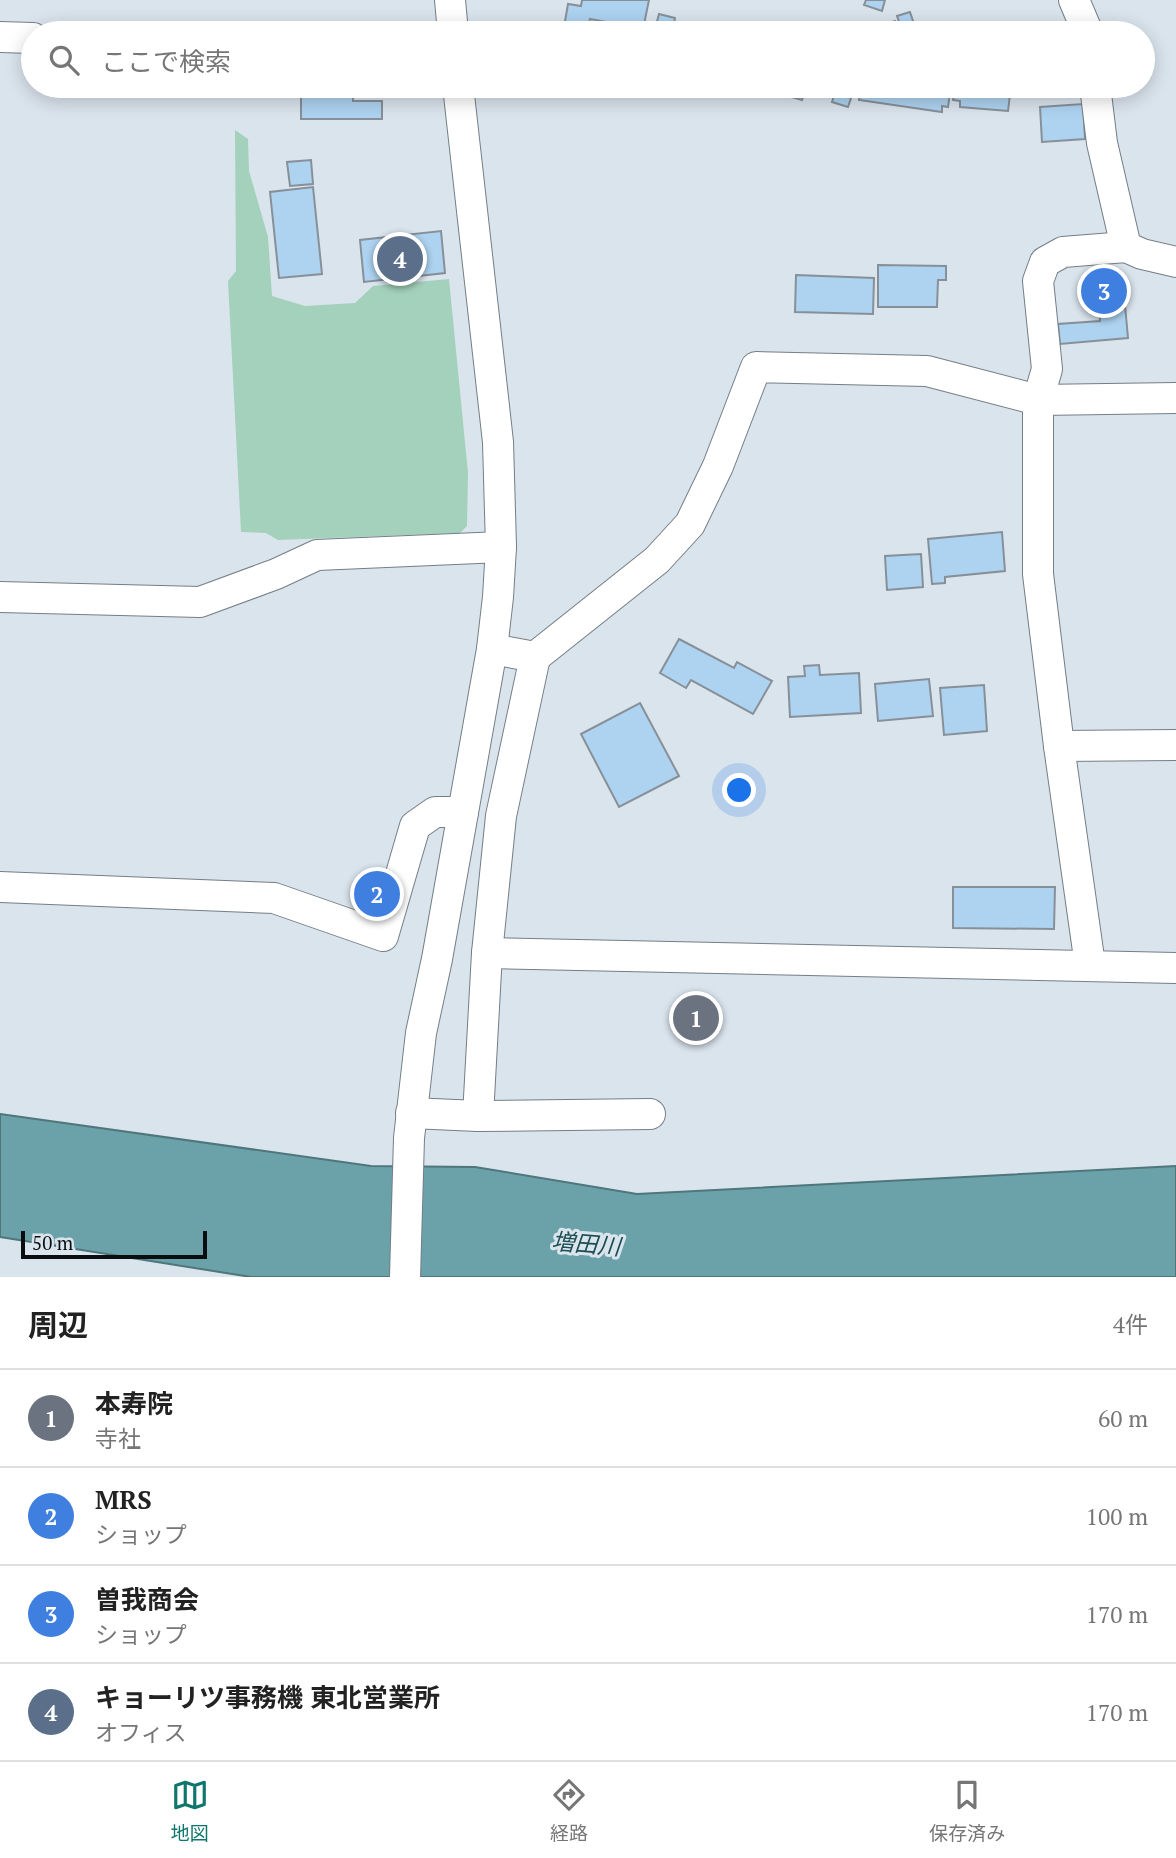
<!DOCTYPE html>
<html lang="ja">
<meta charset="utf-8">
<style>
body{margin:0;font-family:"PT Serif","Noto Sans JP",serif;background:#f2f2f2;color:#222}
.scale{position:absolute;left:21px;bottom:18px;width:186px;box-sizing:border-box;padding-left:7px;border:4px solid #0a0e10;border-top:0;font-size:19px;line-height:24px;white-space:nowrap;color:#0a0e10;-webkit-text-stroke:5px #dae4ed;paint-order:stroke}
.you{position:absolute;left:740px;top:791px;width:24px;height:24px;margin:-18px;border:5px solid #fff;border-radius:50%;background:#1a73e8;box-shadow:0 0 0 10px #1a73e833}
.badge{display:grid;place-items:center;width:46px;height:46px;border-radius:50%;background:#0f766e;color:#fff;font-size:23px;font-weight:700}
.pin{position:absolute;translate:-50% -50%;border:4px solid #fff;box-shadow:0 2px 7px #0006}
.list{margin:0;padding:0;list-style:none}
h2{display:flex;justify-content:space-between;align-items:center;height:91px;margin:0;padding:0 28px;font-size:30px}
h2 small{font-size:23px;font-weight:400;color:#767676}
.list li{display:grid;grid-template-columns:46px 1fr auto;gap:21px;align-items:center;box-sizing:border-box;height:98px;padding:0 28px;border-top:2px solid #e0e0e0}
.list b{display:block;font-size:26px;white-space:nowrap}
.list p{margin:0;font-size:23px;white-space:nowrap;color:#767676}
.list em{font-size:23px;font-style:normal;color:#767676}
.icon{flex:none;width:38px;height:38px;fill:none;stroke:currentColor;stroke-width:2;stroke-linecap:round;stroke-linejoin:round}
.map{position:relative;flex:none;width:1176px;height:1277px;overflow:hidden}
.search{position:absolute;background:#fff;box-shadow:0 4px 18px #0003;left:21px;right:21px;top:21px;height:77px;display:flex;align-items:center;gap:18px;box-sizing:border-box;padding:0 24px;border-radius:38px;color:#767676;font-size:26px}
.sheet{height:483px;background:#fff}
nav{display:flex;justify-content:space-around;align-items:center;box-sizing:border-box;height:98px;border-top:2px solid #e0e0e0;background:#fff;font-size:19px;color:#767676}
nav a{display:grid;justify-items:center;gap:4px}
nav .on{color:#0f766e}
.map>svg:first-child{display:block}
.green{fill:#a3d1bb}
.water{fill:#6ba2a9;stroke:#4e767b;stroke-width:2}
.building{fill:#add3f1;stroke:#879098;stroke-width:2}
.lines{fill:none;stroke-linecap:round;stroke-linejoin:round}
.minor-casing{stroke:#757e85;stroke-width:32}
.minor{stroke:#fff;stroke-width:30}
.labels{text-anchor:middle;stroke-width:6;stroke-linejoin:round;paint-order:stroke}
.water-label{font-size:23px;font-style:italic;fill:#1b4d52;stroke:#dae4ed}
</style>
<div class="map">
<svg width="1176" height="1277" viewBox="0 0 1176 1277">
<rect width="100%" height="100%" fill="#dae4ed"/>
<!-- green -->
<polygon class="green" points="235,130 248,139 249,171 268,237 272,296 305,306 355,303 373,286 449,279 468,473 467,526 460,533 278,540 266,533 241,532 228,281 236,271"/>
<!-- water -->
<polygon class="water" points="0,1114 371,1166 475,1167 637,1194 1176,1166 1176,1277 251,1277 0,1237"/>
<!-- building -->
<g class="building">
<polygon points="582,0 649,0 643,29 590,19 587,33 563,33 568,4 581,6"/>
<polygon points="866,0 885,0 882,11 864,5"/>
<polygon points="910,12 917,33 903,33 897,16"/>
<polygon points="659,14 675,18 672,33 654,33"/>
<polygon points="895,21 900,33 880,33 878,27"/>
<polygon points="301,86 353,86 353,101 382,101 382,119 301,119"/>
<polygon points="753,86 806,86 802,100"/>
<polygon points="837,86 855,86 848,107 832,102"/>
<polygon points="861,86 951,86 948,107 942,106 942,112 859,100"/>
<polygon points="955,86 1011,86 1008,111 960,107 960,101 953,100"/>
<polygon points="1083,104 1085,139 1042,142 1040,107"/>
<polygon points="311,160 313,184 290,186 287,162"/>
<polygon points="313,187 322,274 279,278 270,192"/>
<polygon points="441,231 445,273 364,282 360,240"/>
<polygon points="878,265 946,266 946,280 938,280 937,307 878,307"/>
<polygon points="796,275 874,278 873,314 795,312"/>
<polygon points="1124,294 1128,338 1060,344 1058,324 1100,321 1098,297"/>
<polygon points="1002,532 1005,571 945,577 945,583 932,584 928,539"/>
<polygon points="921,554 923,587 887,590 885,556"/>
<polygon points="679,639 734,668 737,662 772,681 753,714 691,680 686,688 660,673"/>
<polygon points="819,665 820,675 859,673 861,713 790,717 788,677 805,676 804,666"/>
<polygon points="929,679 933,716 878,721 875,684"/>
<polygon points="984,685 987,731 944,735 940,688"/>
<polygon points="640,703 679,776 619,807 581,734"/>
<polygon points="953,887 1055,887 1054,929 953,928"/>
</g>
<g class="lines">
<defs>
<g id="minor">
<polyline points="450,0 453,33"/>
<polyline points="1074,0 1088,33"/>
<polyline points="0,37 33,38"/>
<polyline points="1095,86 1102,143 1126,247 1142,254 1176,262"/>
<polyline points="0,597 200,602 276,574 317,555 501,547"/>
<polyline points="492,649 535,657 657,560 690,524 718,466 756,367 927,371 1038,400 1176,398"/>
<polyline points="1059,746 1176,745"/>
<polyline points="0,887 274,898 383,936 415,826 435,812 463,812"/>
<polyline points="487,953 1176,968"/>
<polyline points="1090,965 1059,746 1038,574 1038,400 1047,369 1038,281 1045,262 1063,252 1126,247"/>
<polyline points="411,1113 478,1116 650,1114"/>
<polyline points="478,1116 487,953 501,816 535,657"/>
<polyline points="405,1277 409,1138 421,1033 437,959 492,649 498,597 501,547 498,442 458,86"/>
</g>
</defs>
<!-- minor casing -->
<use href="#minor" class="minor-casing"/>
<!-- minor -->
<use href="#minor" class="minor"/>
</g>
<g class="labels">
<!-- water labels -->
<g class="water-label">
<text transform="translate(586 1244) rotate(5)" y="8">増田川</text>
</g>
</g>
</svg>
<div class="scale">50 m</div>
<div class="you"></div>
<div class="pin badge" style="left:696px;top:1018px;background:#6b7280">1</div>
<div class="pin badge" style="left:377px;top:894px;background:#3f7fe0">2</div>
<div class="pin badge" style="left:1104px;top:291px;background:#3f7fe0">3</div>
<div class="pin badge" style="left:400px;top:259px;background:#5c6f8a">4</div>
<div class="search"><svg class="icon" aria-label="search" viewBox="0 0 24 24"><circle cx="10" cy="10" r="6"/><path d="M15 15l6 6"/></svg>ここで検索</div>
</div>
<section class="sheet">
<h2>周辺<small>4件</small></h2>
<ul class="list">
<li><span class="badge" style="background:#6b7280">1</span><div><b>本寿院</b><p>寺社</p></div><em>60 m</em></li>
<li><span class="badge" style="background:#3f7fe0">2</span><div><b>MRS</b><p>ショップ</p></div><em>100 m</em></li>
<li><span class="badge" style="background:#3f7fe0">3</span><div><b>曽我商会</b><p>ショップ</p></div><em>170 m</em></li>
<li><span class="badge" style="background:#5c6f8a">4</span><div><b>キョーリツ事務機 東北営業所</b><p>オフィス</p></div><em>170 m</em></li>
</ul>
</section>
<nav>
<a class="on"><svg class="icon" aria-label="map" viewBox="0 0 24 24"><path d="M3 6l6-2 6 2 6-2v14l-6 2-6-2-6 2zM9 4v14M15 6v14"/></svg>地図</a>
<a><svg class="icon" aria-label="directions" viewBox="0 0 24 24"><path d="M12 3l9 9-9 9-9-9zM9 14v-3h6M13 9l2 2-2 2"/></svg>経路</a>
<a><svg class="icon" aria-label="saved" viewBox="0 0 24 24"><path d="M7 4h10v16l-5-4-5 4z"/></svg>保存済み</a>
</nav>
